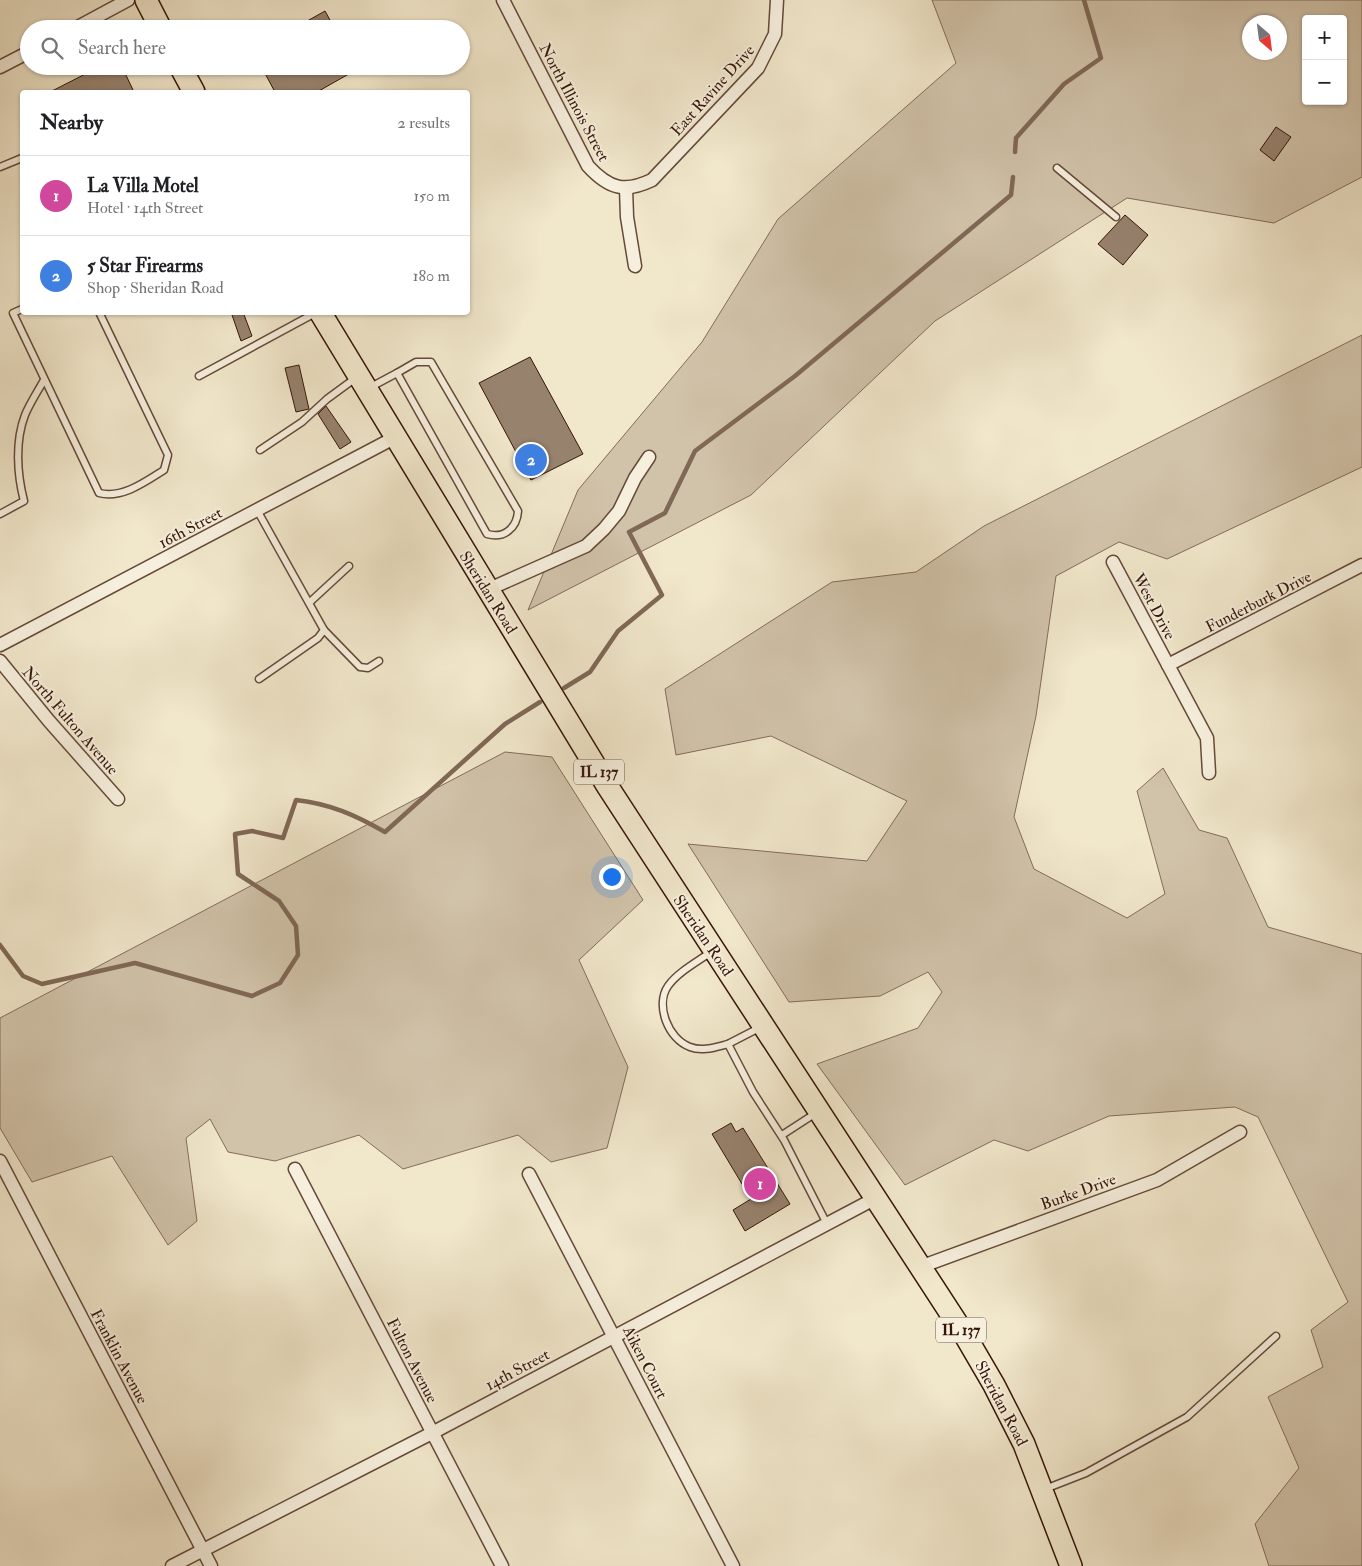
<!DOCTYPE html>
<meta charset="utf-8">
<style>
body{margin:0;font-family:"IM FELL Double Pica",serif;background:#f6f6f6;color:#202124}
.controls{position:absolute;right:15px;top:15px;display:grid;overflow:hidden;border-radius:5px;box-shadow:0 1px 4px #0004}
.controls button{width:45px;height:45px;display:grid;place-items:center;padding:0;border:0;border-bottom:1px solid #e0e0e0;background:#fff;color:#202124;font:25px sans-serif}
.compass{position:absolute;left:1242px;top:15px;width:45px;height:45px;border-radius:50%;background:#fff;box-shadow:0 1px 4px #0004;rotate:152deg}
.you{position:absolute;left:611px;top:876px;width:18px;height:18px;margin:-12px;border:4px solid #fff;border-radius:50%;background:#1a73e8;box-shadow:0 0 0 8px #1a73e833}
.badge{display:grid;place-items:center;width:32px;height:32px;border-radius:50%;background:#d93025;color:#fff;font-size:16px;font-weight:700}
.pin{position:absolute;translate:-50% -50%;border:2px solid #fff;box-shadow:0 1px 5px #0006}
.list{margin:0;padding:0;list-style:none}
h2{display:flex;justify-content:space-between;align-items:center;height:65px;margin:0;padding:0 20px;font-size:21px}
h2 small{font-size:16px;font-weight:400;color:#757577}
.list li{display:grid;grid-template-columns:32px 1fr auto;gap:15px;align-items:center;box-sizing:border-box;height:80px;padding:0 20px;border-top:1px solid #e0e0e0}
.list b{display:block;font-size:19px;white-space:nowrap}
.list p{margin:0;font-size:16px;white-space:nowrap;color:#757577}
.list em{font-size:16px;font-style:normal;color:#757577}
.icon{flex:none;width:28px;height:28px;fill:none;stroke:currentColor;stroke-width:2;stroke-linecap:round;stroke-linejoin:round}
.map{position:relative;flex:none;width:1362px;height:1566px;overflow:hidden}
.search{position:absolute;background:#fff;box-shadow:0 1px 4px #0004;left:20px;top:20px;width:450px;height:55px;display:flex;align-items:center;gap:12px;box-sizing:border-box;padding:0 18px;border-radius:28px;color:#757577;font-size:19px}
.panel{position:absolute;background:#fff;box-shadow:0 1px 4px #0004;left:20px;top:90px;width:450px;height:225px;border-radius:5px}
.map>svg:first-child{display:block}
.green{fill:#d1c3aa;stroke:#846c5a;fill-rule:evenodd}
.lines{fill:none;stroke-linecap:round;stroke-linejoin:round}
.stream{stroke:#806856;stroke-width:4.5}
.building{fill:#97826e;stroke:#361509}
.lane-casing{stroke:#654a3a;stroke-width:9}
.street-casing{stroke:#654a3a;stroke-width:15}
.primary-casing{stroke:#361509;stroke-width:24}
.lane{stroke:#f6efdd;stroke-width:6}
.street{stroke:#f6efdd;stroke-width:12}
.primary{stroke:#f1e7cb;stroke-width:21}
.labels{text-anchor:middle;stroke-width:4;stroke-linejoin:round;paint-order:stroke}
.shield{fill:#f6efdd;stroke:#705649;stroke-width:1}
.shield-label{font-size:15px;font-weight:bold;fill:#361509}
.street-label{font-size:16px;fill:#361509;stroke:#f6efdd}
</style>
<div class="map">
<svg width="1362" height="1566" viewBox="0 0 1362 1566">
<rect width="100%" height="100%" fill="#f1e7cb"/>
<filter id="stains"><feTurbulence type="fractalNoise" baseFrequency=".004" numOctaves="4"/><feColorMatrix values="0 0 0 0 .2 0 0 0 0 .09 0 0 0 0 .02 0 0 0 .5 -.17"/></filter>
<radialGradient id="worn" r=".72"><stop offset=".6" stop-color="#630" stop-opacity="0"/><stop offset="1" stop-color="#630" stop-opacity=".3"/></radialGradient>
<!-- green -->
<g class="green">
<path d="M932 0H1362V177L1274 223 1127 198 935 321 751 495 528 610 578 490 702 342 778 219 956 63ZM1306 19H1343V101H1306ZM1250 22H1280V52H1250Z"/>
<polygon points="1362,335 1362,467 1167,559 1119,542 1056,576 1036,716 1014,817 1034,869 1127,918 1165,894 1137,791 1163,768 1199,830 1227,838 1268,927 1362,954 1362,1566 1269,1566 1255,1524 1299,1468 1268,1397 1323,1367 1311,1330 1348,1302 1258,1117 1235,1107 1109,1116 1028,1151 994,1140 905,1185 817,1064 918,1028 942,992 928,972 880,996 789,1002 688,844 867,861 907,801 771,736 676,755 665,689 832,582 916,572 984,526"/>
<polygon points="505,752 552,757 643,900 579,960 628,1067 607,1148 551,1162 518,1135 403,1169 359,1135 275,1161 228,1152 210,1119 186,1138 197,1221 168,1245 112,1156 32,1182 0,1128 0,1018"/>
</g>
<g class="lines">
<!-- stream -->
<g class="stream">
<polyline points="1015,152 1016,138 1064,84 1101,58 1084,0"/>
<polyline points="564,688 590,672 618,631 662,595 629,532 665,513 695,451 795,376 1011,195 1013,177"/>
<path d="M0 945 23 976 42 984 135 963 252 996 280 983 298 955 296 926 279 901 238 874 235 834 252 831 283 838 296 800C331 804 355 815 385 832L505 724 540 702"/>
</g>
</g>
<!-- building -->
<g class="building">
<polygon points="325,11 335,29 293,29"/>
<polygon points="101,66 114,66 118,75 124,71 134,92 50,92"/>
<polygon points="261,66 363,66 317,92 275,92"/>
<polygon points="1276,127 1291,137 1274,161 1260,150"/>
<polygon points="1125,215 1148,235 1123,265 1098,244"/>
<polygon points="231,312 243,312 252,336 241,341"/>
<polygon points="530,357 583,454 531,480 479,383"/>
<polygon points="299,365 309,409 296,412 285,368"/>
<polygon points="326,406 351,442 340,449 318,414"/>
<polygon points="731,1123 736,1132 743,1128 790,1204 745,1231 733,1210 751,1199 712,1134"/>
</g>
<g class="lines">
<defs>
<g id="lane">
<polyline points="0,167 22,158"/>
<polyline points="1057,168 1116,217"/>
<path d="M22 309 13 313 99 493C122 499 145 482 164 470L168 455 99 312"/>
<path d="M416 362H431L518 511C517 528 504 539 487 534L397 373Z"/>
<polyline points="199,376 317,312"/>
<polyline points="369,388 397,373"/>
<polyline points="260,450 302,422 327,399 357,377"/>
<polyline points="257,510 324,630 318,638 259,679"/>
<path d="M0 514 24 501C17 474 15 441 25 415 30 403 38 391 44 380"/>
<polyline points="310,602 349,566"/>
<polyline points="324,630 360,667 368,668 379,661"/>
<path d="M711 952C697 962 678 972 668 986 655 1005 668 1039 690 1047 702 1052 716 1047 728 1044"/>
<polyline points="761,1027 728,1044 753,1092 784,1140 827,1224"/>
<polyline points="782,1135 816,1113"/>
<polyline points="1045,1489 1086,1473 1187,1417 1276,1336"/>
</g>
<g id="street">
<path d="M503 0 588 166C609 189 625 193 652 180L758 68 775 34 777 0"/>
<polyline points="74,29 128,0"/>
<polyline points="0,67 29,52"/>
<polyline points="626,188 627,217 635,266"/>
<polyline points="1113,562 1207,738 1209,773"/>
<polyline points="487,590 586,546 604,529 619,511 635,478 649,457"/>
<polyline points="0,645 394,438"/>
<polyline points="0,661 49,721 118,799"/>
<polyline points="1168,665 1362,565"/>
<polyline points="0,1161 211,1566"/>
<polyline points="295,1169 502,1566"/>
<polyline points="529,1174 733,1566"/>
<polyline points="920,1267 1157,1180 1240,1132"/>
<polyline points="172,1566 432,1433 876,1198"/>
</g>
<g id="primary">
<polyline points="146,0 161,29"/>
<polyline points="180,66 194,92"/>
<polyline points="320,312 608,787 966,1337 994,1385 1024,1444 1071,1566"/>
</g>
</defs>
<!-- lane casing -->
<use href="#lane" class="lane-casing"/>
<!-- street casing -->
<use href="#street" class="street-casing"/>
<!-- primary casing -->
<use href="#primary" class="primary-casing"/>
<!-- lane -->
<use href="#lane" class="lane"/>
<!-- street -->
<use href="#street" class="street"/>
<!-- primary -->
<use href="#primary" class="primary"/>
</g>
<g class="labels">
<!-- shield labels -->
<g class="shield">
<rect x="574" y="759.5" width="50" height="25" rx="4"/>
<rect x="936" y="1317.5" width="50" height="25" rx="4"/>
</g>
<g class="shield-label">
<text x="599" y="777">IL 137</text>
<text x="961" y="1335">IL 137</text>
</g>
<!-- street labels -->
<g class="street-label">
<text transform="translate(712 90) rotate(-48)" y="6">East Ravine Drive</text>
<text transform="translate(575 102) rotate(62)" y="6">North Illinois Street</text>
<text transform="translate(190 527) rotate(-28)" y="6">16th Street</text>
<text transform="translate(489 592) rotate(58)" y="6">Sheridan Road</text>
<text transform="translate(1258 601) rotate(-27)" y="6">Funderburk Drive</text>
<text transform="translate(1155 606) rotate(62)" y="6">West Drive</text>
<text transform="translate(71 720) rotate(49)" y="6">North Fulton Avenue</text>
<text transform="translate(704 935) rotate(56)" y="6">Sheridan Road</text>
<text transform="translate(1078 1191) rotate(-20)" y="6">Burke Drive</text>
<text transform="translate(120 1356) rotate(62)" y="6">Franklin Avenue</text>
<text transform="translate(413 1360) rotate(63)" y="6">Fulton Avenue</text>
<text transform="translate(646 1362) rotate(63)" y="6">Aiken Court</text>
<text transform="translate(517 1369) rotate(-28)" y="6">14th Street</text>
<text transform="translate(1002 1403) rotate(62)" y="6">Sheridan Road</text>
</g>
</g>
<rect width="100%" height="100%" filter="url(#stains)"/>
<rect width="100%" height="100%" fill="url(#worn)"/>
</svg>
<div class="controls">
<button>+</button>
<button>−</button>
</div>
<svg class="compass" viewBox="-18 -18 36 36"><path d="M0-13l5 13h-10z" fill="#e53935"/><path d="M0 13l5-13h-10z" fill="#757577"/></svg>
<div class="you"></div>
<div class="pin badge" style="left:760px;top:1184px;background:#d1479c">1</div>
<div class="pin badge" style="left:531px;top:460px;background:#3f7fe0">2</div>
<div class="search"><svg class="icon" aria-label="search" viewBox="0 0 24 24"><circle cx="10" cy="10" r="6"/><path d="M15 15l6 6"/></svg>Search here</div>
<section class="panel">
<h2>Nearby<small>2 results</small></h2>
<ul class="list">
<li><span class="badge" style="background:#d1479c">1</span><div><b>La Villa Motel</b><p>Hotel · 14th Street</p></div><em>150 m</em></li>
<li><span class="badge" style="background:#3f7fe0">2</span><div><b>5 Star Firearms</b><p>Shop · Sheridan Road</p></div><em>180 m</em></li>
</ul>
</section>
</div>
